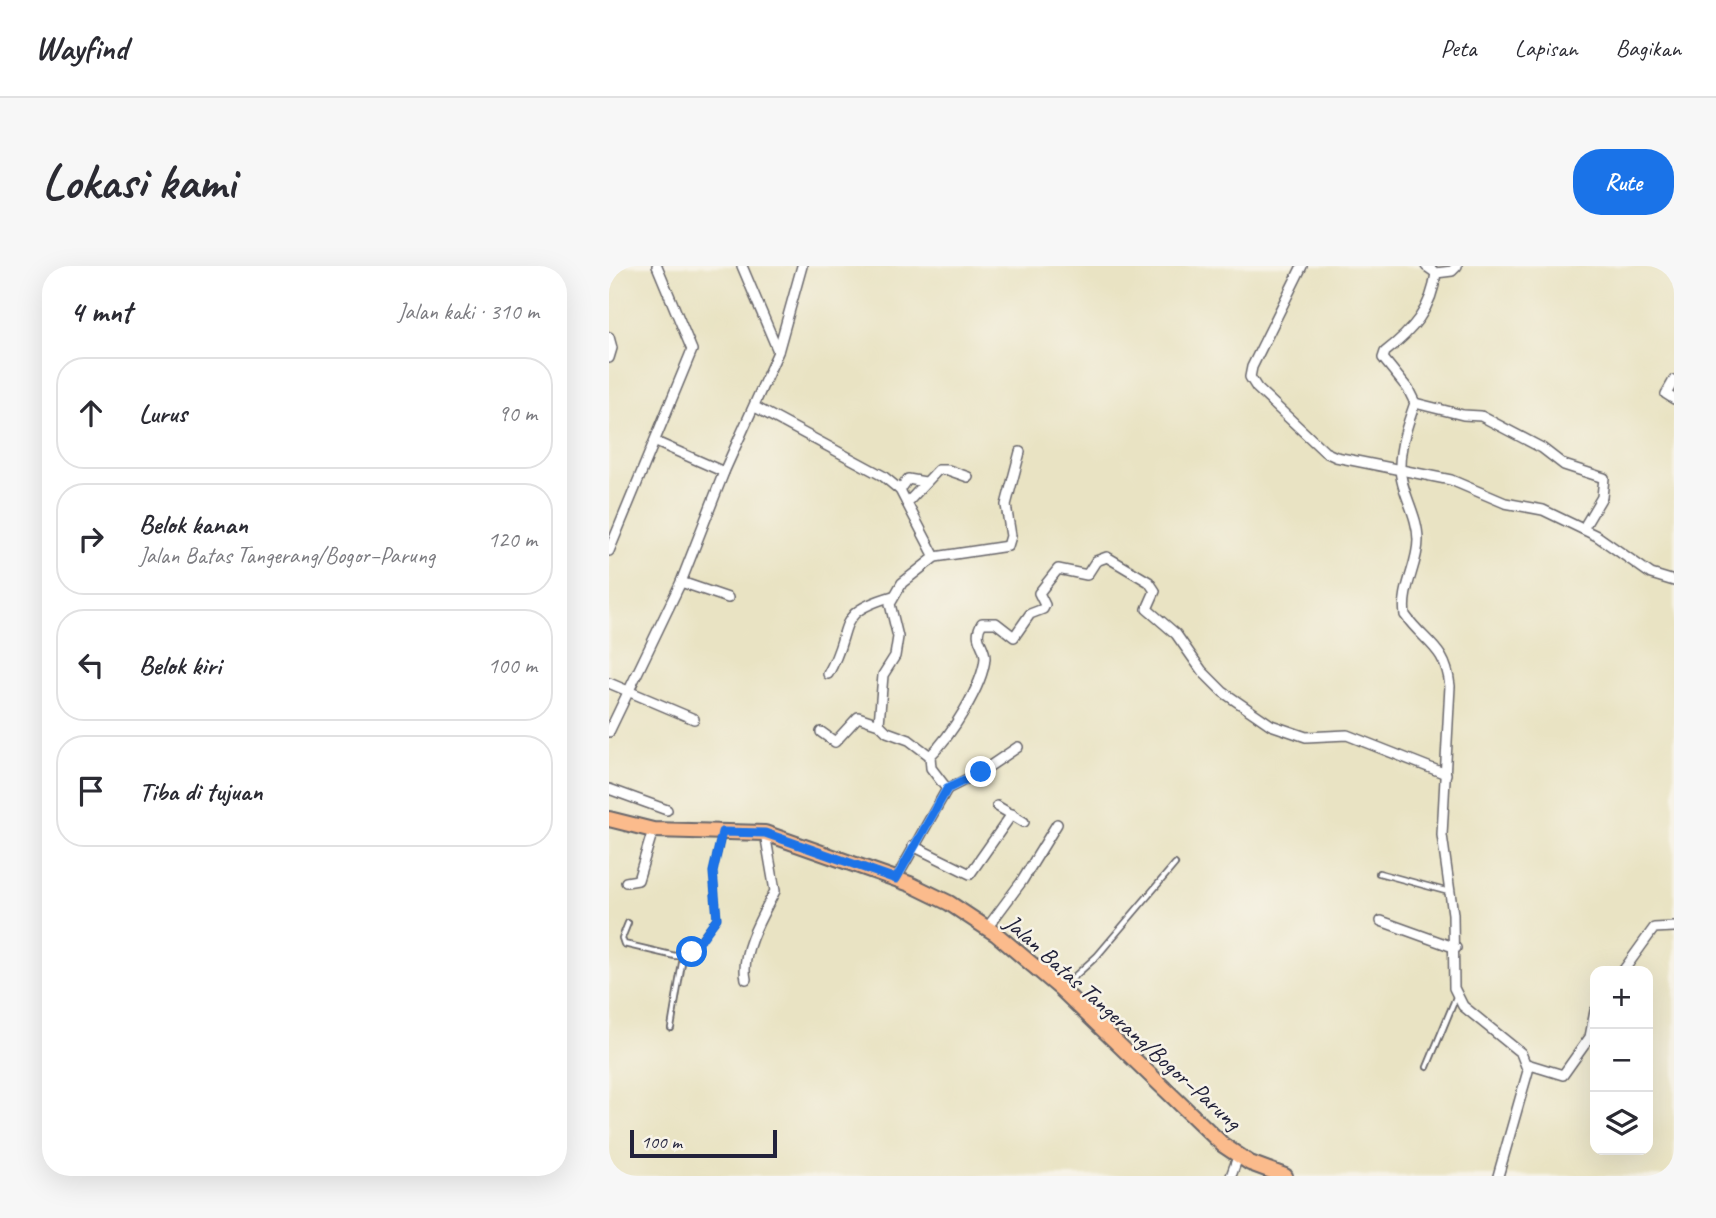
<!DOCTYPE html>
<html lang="id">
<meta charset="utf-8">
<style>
body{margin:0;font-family:Caveat,sans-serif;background:#f7f7f7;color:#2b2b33}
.controls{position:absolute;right:21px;bottom:21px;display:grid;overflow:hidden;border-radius:14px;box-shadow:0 7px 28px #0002}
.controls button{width:63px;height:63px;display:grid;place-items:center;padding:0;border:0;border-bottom:2px solid #e1e1e2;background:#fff;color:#2b2b33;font:35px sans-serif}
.scale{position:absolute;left:21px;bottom:18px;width:147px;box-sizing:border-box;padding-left:7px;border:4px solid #22223b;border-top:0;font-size:19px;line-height:24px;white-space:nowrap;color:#22223b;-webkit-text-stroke:5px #f7f3e8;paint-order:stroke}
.stop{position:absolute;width:21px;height:21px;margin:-16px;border:5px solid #1a73e8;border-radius:50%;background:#fff}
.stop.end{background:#1a73e8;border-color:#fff;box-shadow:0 2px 7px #0008}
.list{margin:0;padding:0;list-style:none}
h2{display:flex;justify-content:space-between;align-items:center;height:91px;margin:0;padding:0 28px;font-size:30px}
h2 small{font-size:23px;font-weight:400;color:#7c7c81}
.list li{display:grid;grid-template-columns:46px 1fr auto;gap:21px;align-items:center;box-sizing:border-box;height:112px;margin:0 14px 14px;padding:0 14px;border:2px solid #e1e1e2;border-radius:28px}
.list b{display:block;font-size:26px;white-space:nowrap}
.list p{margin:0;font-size:23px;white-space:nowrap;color:#7c7c81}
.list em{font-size:23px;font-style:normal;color:#7c7c81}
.icon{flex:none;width:38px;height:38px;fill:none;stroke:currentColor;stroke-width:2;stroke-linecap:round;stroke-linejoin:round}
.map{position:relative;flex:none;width:1065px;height:910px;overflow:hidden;border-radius:28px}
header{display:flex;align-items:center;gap:42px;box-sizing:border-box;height:98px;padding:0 35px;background:#fff;border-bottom:2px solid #e1e1e2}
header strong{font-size:33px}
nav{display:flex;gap:38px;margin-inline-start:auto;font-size:24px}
.intro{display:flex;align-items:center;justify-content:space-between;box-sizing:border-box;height:168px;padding:0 42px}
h1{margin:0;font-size:49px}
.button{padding:18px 32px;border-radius:28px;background:#1a73e8;color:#fff;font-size:24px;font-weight:700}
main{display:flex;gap:42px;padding:0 42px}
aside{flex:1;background:#fff;border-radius:28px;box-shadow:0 7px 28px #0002}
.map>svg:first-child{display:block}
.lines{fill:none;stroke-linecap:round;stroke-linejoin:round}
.lane-casing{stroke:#68666b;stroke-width:8}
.street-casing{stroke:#68666b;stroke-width:12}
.primary-casing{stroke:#68666b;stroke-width:18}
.lane{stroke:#fff;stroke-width:4.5}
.street{stroke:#fff;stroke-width:9}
.primary{stroke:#fbbb8c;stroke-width:14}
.route{stroke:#1a73e8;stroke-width:9}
.labels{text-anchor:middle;stroke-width:5;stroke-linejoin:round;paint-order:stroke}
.street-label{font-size:24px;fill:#22223b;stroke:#f7f3e8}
</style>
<header>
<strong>Wayfind</strong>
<nav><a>Peta</a><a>Lapisan</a><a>Bagikan</a></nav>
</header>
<div class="intro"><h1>Lokasi kami</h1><a class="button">Rute</a></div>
<main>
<aside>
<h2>4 mnt<small>Jalan kaki · 310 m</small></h2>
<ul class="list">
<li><svg class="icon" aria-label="ahead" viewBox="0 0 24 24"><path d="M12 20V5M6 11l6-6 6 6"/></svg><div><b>Lurus</b></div><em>90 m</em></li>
<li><svg class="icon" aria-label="right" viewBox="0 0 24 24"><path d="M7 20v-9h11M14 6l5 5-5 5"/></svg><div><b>Belok kanan</b><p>Jalan Batas Tangerang/Bogor–Parung</p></div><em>120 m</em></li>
<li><svg class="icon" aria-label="left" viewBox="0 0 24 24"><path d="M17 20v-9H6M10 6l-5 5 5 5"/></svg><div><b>Belok kiri</b></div><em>100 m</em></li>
<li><svg class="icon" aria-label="arrive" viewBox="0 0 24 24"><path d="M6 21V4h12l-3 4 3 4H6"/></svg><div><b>Tiba di tujuan</b></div></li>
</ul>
</aside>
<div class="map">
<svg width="1065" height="910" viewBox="0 0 1065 910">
<rect width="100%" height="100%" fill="#f7f3e8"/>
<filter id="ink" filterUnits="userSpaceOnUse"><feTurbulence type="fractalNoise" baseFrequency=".0143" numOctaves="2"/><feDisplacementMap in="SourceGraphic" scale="14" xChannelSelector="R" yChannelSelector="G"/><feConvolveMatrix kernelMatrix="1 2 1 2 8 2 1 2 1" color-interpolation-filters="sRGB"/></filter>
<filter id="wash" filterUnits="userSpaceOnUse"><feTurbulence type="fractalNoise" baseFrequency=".00686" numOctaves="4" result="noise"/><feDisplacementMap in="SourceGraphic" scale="28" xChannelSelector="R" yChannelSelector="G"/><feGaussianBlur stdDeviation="1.57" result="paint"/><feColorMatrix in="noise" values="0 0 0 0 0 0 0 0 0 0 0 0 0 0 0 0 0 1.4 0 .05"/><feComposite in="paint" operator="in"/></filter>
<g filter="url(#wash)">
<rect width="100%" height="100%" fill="#e9e3c3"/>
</g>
<g filter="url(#ink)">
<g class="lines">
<defs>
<g id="lane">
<polyline points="770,607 840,626"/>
<polyline points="19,657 13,672 15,678 66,690 79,690 108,652 104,606 113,567"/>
<polyline points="455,720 488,690 566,598"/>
<polyline points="62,762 74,691"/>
<polyline points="818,801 847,731"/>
</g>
<g id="street">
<polyline points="133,0 169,85"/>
<polyline points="693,0 643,101 641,111 648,122 716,186 727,191 842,214 896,237 934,244 988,270 1042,308 1065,315"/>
<path d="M817 0 827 7C823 43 803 65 776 86L774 92 799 123 806 137C799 157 791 179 791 200 791 225 809 248 809 274 809 300 792 322 796 349 816 377 837 381 841 420L833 569 844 648 845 722 854 740 912 787 919 805 889 910"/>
<polyline points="827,7 843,5 848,0"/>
<polyline points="0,71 3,82 0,92"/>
<polyline points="1065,114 1057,128 1065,133"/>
<polyline points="806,137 854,149 872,150 933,182 955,199 995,212 993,231 974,263"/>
<polyline points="146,141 274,210 291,224 326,291"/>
<polyline points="47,176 115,206"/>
<polyline points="291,224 299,213 316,216"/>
<polyline points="298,237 329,204 339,204 359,211"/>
<polyline points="0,285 83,84 48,0"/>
<polyline points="72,316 119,332"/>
<path d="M219 408C246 361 222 348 284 330"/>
<polyline points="0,417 85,453"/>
<polyline points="0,466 72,316 115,206 169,86 193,0"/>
<polyline points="212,466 226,476 249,451 270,458"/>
<path d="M321 490C341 471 374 420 376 392 376 378 363 373 373 357H387L405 371 421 348 434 343 436 339 430 327 449 303 478 309 487 295 498 291 540 316 546 325 538 343 567 368 593 405 614 426 662 459 697 471 738 469 837 508"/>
<polyline points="0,523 58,544"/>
<polyline points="338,523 372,506 409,481"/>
<polyline points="388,540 415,556"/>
<polyline points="304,580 361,608 403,548"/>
<polyline points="287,613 338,523 322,502 321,490 300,474 278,466 270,458 274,409 286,390 289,371 281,338 293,317 326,291 399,280 402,270 397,239 411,186"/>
<polyline points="17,616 29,614 44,564"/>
<polyline points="772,655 847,682"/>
<polyline points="378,662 413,615 448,558"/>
<polyline points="1014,705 1045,662 1065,661"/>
<path d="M137 713C131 686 154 648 166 625L156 567"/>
<polyline points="918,798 954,809 981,771 986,745"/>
<polyline points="622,910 629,891"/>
</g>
<polyline id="primary" points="0,553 44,564 156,567 301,618 340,637 387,668 452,723 614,879 641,897 676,910"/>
</defs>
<!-- lane casing -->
<use href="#lane" class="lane-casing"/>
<!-- street casing -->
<use href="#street" class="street-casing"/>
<!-- primary casing -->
<use href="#primary" class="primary-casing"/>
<!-- lane -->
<use href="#lane" class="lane"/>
<!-- street -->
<use href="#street" class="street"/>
<!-- primary -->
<use href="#primary" class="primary"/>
</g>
</g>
<g class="lines" filter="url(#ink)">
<!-- route -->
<polyline class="route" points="83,686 108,652 104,606 113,566 156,567 287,613 338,523 372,506"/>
</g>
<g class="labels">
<!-- street labels -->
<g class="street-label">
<text transform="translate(514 756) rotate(42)" y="8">Jalan Batas Tangerang/Bogor–Parung</text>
</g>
</g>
</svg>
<div class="controls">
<button>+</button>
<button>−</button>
<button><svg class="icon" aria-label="layers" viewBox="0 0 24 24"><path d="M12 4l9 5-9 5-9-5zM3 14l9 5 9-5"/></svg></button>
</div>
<div class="scale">100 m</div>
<div class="stop" style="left:83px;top:686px"></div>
<div class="stop end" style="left:372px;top:506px"></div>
</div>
</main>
